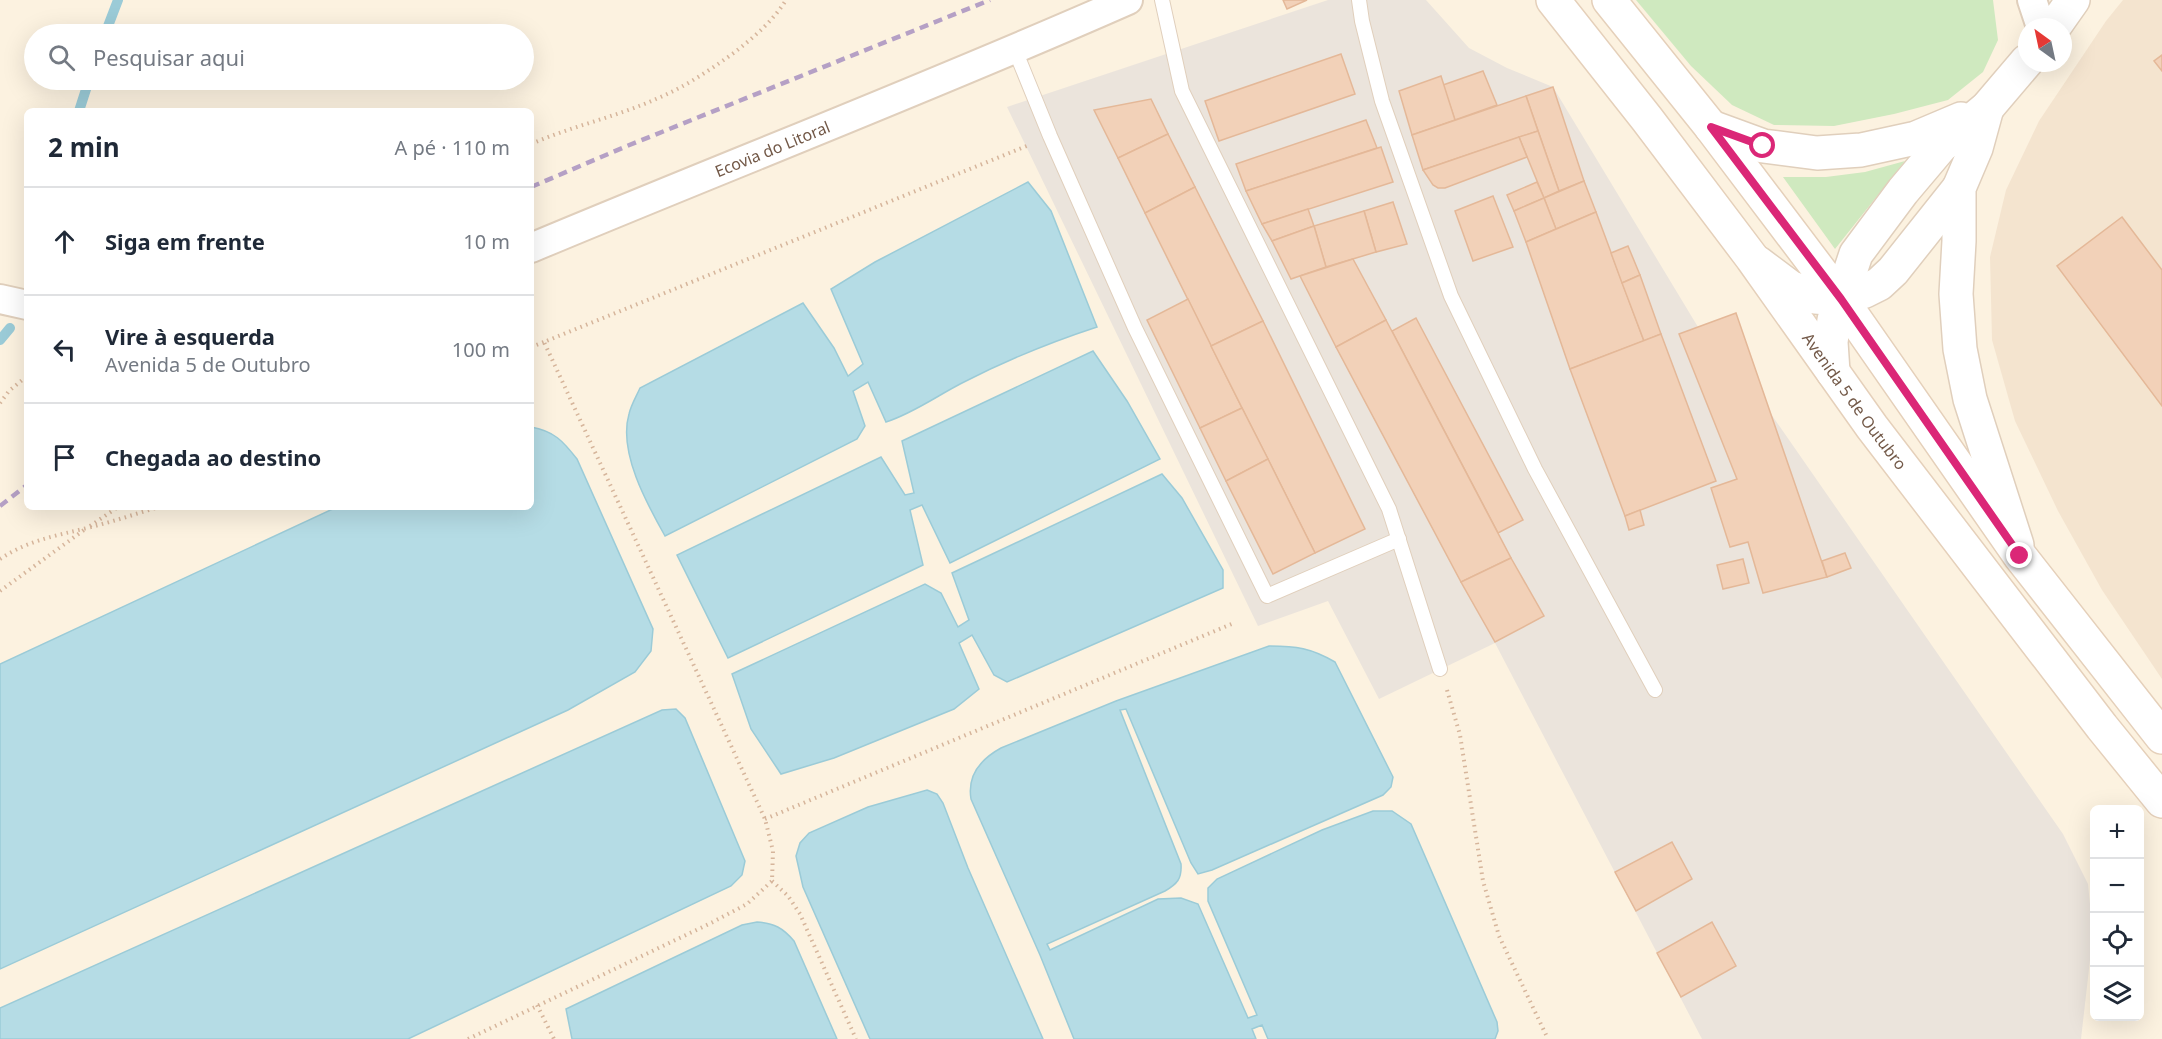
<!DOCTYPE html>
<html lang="pt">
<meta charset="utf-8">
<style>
body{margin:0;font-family:"Noto Sans",sans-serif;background:#f6f6f7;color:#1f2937}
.controls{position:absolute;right:18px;bottom:18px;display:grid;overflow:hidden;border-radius:9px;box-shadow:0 6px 24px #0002}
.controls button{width:54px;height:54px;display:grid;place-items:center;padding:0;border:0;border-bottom:2px solid #e0e1e3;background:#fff;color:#1f2937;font:30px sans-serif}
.compass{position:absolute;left:2018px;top:18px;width:54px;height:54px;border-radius:50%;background:#fff;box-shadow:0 6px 24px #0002;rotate:327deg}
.stop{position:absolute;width:18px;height:18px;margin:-14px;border:4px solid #db2777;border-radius:50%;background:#fff}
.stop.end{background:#db2777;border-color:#fff;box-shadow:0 2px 6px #0008}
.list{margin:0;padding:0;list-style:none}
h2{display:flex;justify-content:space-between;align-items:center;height:78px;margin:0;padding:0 24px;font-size:26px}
h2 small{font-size:20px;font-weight:400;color:#747a83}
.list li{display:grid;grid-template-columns:39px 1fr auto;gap:18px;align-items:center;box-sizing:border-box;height:108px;padding:0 24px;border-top:2px solid #e0e1e3}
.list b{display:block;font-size:22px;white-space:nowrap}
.list p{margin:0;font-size:20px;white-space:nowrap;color:#747a83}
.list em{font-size:20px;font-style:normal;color:#747a83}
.icon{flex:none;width:33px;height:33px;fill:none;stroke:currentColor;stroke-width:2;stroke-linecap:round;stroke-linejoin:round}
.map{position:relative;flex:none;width:2162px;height:1039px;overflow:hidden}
.search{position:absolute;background:#fff;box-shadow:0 6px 24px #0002;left:24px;top:24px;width:510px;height:66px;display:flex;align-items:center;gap:15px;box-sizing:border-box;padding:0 21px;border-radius:33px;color:#747a83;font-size:22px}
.panel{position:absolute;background:#fff;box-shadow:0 6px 24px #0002;left:24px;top:108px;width:510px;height:402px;border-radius:9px}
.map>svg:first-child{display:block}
.residential{fill:#f4e4cf}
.industrial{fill:#ebe4dc}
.green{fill:#cfe9bf}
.water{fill:#b5dce5;stroke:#9bcbd7;stroke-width:1.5}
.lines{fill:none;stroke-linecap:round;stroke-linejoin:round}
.stream{stroke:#9bcbd7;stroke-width:10}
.building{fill:#f2d1b8;stroke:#e4b898;stroke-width:1.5}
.service-casing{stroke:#e0cfbc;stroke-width:16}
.minor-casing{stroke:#e0cfbc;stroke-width:32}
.tertiary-casing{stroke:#e0cfbc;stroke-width:36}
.secondary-casing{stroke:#e5d0ba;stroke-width:36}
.path{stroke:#d6b59b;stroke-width:4;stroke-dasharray:1.5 4.5;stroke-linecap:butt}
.service{stroke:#fff;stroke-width:14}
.minor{stroke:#fff;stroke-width:28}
.tertiary{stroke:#fff;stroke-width:33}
.secondary{stroke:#fff;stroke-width:33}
.rail{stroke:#b5a0c5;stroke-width:4.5;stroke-dasharray:9 6;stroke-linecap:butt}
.route{stroke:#db2777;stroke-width:8}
.labels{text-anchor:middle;stroke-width:4.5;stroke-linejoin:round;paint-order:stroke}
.street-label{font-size:16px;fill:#735948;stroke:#fff6e7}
</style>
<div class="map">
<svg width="2162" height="1039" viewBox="0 0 2162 1039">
<rect width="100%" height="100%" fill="#fcf2e0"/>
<!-- residential -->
<polygon class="residential" points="2123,0 2162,0 2162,679 2102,590 2058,511 2015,421 1992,340 1990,257 2006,190 2039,121 2106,21"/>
<!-- industrial -->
<polygon class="industrial" points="1328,0 1426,0 1469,48 1507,68 1553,87 1698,327 1736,313 1771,414 2063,834 2088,884 2093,934 2081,1039 1702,1039 1495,643 1379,699 1328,601 1258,626 1007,107"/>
<!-- green -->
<g class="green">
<polygon points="1636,0 1993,0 1998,40 1983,72 1948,100 1894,114 1834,126 1774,125 1732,105 1691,66"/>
<polygon points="1905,161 1835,249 1783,177 1826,177 1865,172"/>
</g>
<!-- water -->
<g class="water">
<path d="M1028 182 1051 211 1097 327C1051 342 1007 360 964 382 938 395 914 413 886 422L868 382 853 391 865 426 857 439 665 536C647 504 618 452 629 414 631 405 636 397 640 388L803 303 834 348 848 376 863 364 831 289 875 262Z"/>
<polygon points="1093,351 1127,401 1160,459 950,563 922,505 910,510 923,565 728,658 677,555 881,457 905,495 914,493 902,441"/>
<path d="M531 427C554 431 563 441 577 459L653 629 651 651 635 672 568 710 0 969V664L337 507H531Z"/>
<polygon points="1162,474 1182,498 1223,570 1223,588 1007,682 994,675 972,635 959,643 979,689 954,709 834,758 781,774 751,729 732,674 925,584 941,593 958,627 969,620 952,573"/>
<path d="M1269 646C1296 646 1311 648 1335 662L1393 777 1391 787 1383 795 1212 870 1198 874 1191 863 1126 709 1120 710 1181 864C1182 879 1177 884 1165 891L1047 944 1050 950 1158 899 1181 898 1198 904 1248 1018 1257 1015 1208 901V888L1217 879 1322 830 1373 811H1392L1411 824 1497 1022 1498 1031 1495 1039H1268L1262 1025 1252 1029 1256 1039H1074L1040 955 971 799C967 775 981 759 1001 748L1116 701Z"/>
<polygon points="676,709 685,718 745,861 742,875 731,886 408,1039 0,1039 0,1008 662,710"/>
<polygon points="927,790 937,794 943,803 968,868 1043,1039 870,1039 803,887 796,856 800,843 809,833 868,807"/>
<path d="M757 922C774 923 783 928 794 941L837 1039H572L566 1009 742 925Z"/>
</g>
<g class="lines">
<!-- stream -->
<g class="stream">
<polyline points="105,34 118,0"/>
<polyline points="79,111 89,80"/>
<polyline points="0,340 10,328"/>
</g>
</g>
<!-- building -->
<g class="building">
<polygon points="1283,0 1307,0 1287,9"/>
<polygon points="1341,54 1355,94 1219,141 1205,101"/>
<polygon points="2162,55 2162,71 2154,61"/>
<polygon points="1483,71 1497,105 1455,120 1443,85"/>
<polygon points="1441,76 1455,120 1412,135 1399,91"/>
<polygon points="1553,87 1584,181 1559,191 1526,96"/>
<polygon points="1526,96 1538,131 1423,170 1412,135"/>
<polygon points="1151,99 1168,134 1118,158 1094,110"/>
<polygon points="1366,120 1377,148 1246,191 1236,164"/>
<polygon points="1538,131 1559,191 1544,198 1519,137"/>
<polygon points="1168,134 1195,187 1145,213 1118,158"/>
<polygon points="1519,137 1527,157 1445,188 1438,188 1433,185 1423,170"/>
<polygon points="1381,147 1393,182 1262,224 1246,191"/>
<polygon points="1584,181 1596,212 1556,229 1544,198"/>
<polygon points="1537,182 1544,198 1514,211 1507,195"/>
<polygon points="1195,187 1263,321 1211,346 1145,213"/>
<polygon points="1493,196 1513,247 1473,261 1455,211"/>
<polygon points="1544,198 1556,229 1526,242 1514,211"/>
<polygon points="1393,202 1407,244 1376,252 1364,211"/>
<polygon points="1308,209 1314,226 1272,241 1262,224"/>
<polygon points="1364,211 1376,252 1326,267 1314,226"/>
<polygon points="1596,212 1644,341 1570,369 1526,242"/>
<polygon points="2122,217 2162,270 2162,406 2057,266"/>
<polygon points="1314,226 1326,267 1291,279 1272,241"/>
<polygon points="1628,246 1640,275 1622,283 1611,253"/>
<polygon points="1353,259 1386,320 1336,347 1300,276"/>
<polygon points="1640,275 1661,334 1644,341 1622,283"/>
<polygon points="1188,299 1242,408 1200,428 1147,320"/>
<polygon points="1736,313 1827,577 1763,593 1748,542 1730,547 1711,488 1737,479 1679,334"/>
<polygon points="1416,318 1523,520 1498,533 1392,331"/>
<polygon points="1386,320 1511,558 1461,582 1336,347"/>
<polygon points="1263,321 1365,529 1315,553 1211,346"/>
<polygon points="1661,334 1716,481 1625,516 1570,369"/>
<polygon points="1242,408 1268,459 1226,481 1200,428"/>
<polygon points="1268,459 1315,553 1273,574 1226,481"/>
<polygon points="1640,510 1644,525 1629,530 1625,516"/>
<polygon points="1845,553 1851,568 1827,577 1822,561"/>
<polygon points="1511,558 1544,616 1495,642 1461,582"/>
<polygon points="1743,559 1749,583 1723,589 1717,565"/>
<polygon points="1672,842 1692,879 1636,911 1615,872"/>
<polygon points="1712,922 1736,966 1681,997 1657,953"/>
</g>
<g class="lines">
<defs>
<g id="service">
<polyline points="1162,0 1182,91 1389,509 1440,669"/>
<polyline points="1359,0 1362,21 1382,101 1451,296 1535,469 1655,690"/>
<polyline points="1015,50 1050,136 1135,328 1267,596 1399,539"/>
</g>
<g id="minor">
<polyline points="2032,0 2041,27"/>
<path id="s1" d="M531 248C729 165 931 87 1128 0"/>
<polyline points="0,299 27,305"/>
</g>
<g id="tertiary">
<polyline points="2054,27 2073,0"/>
<polyline points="1987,108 1976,148 1959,188 1959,241 1956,294 1960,349 1970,399 2017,545"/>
<polyline points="1711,127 1763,146 1817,153 1861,150 1916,138 1961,119"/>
<polyline points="1758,263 1790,287 1815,297 1841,299 1865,291 1879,284 1893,271 1959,188"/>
<polyline points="1833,372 1831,342 1834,320 1856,254 1903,191 1941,146 1987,108 2027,61"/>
</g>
<g id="secondary">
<path id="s2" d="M1553 0 1647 119 1752 258 1872 427 2102 727 2162 801"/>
<polyline points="1609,0 1711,127 1841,299 2020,556 2162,737"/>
</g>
</defs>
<!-- service casing -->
<use href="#service" class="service-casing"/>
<!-- minor casing -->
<use href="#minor" class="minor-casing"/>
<!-- tertiary casing -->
<use href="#tertiary" class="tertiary-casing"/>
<!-- secondary casing -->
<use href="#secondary" class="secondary-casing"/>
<!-- path -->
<g class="path">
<path d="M531 144C572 126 616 117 656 99 685 87 710 70 735 52 754 37 773 21 786 0"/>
<polyline points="531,347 544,342"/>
<polyline points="0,403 9,391 27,376"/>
<polyline points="90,526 118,507"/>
<path d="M0 559C29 540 55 536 87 528 112 522 135 514 159 507"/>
<polyline points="0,591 84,530"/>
<polyline points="1447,690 1460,735 1483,881 1499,936 1548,1039"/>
<polyline points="765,819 1234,623"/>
<polyline points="772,881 788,896 800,914 856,1039"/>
<polyline points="537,1005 554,1039"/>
<polyline points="468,1039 709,924 747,904 772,881 773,851 765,819 544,342 1029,145"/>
</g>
<!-- service -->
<use href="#service" class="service"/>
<!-- minor -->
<use href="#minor" class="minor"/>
<!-- tertiary -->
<use href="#tertiary" class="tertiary"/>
<!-- secondary -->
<use href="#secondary" class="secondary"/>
<!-- rail -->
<g class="rail">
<polyline points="531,187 627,146 990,0"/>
<polyline points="0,506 27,485"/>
</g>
</g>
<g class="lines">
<!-- route -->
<polyline class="route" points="1763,146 1711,127 1841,299 2020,556"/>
</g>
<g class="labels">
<!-- street labels -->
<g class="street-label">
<text dy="6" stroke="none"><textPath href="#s1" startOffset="261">Ecovia do Litoral</textPath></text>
<text dy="6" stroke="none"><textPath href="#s2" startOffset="502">Avenida 5 de Outubro</textPath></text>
</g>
</g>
</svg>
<div class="controls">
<button>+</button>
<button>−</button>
<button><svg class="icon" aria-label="locate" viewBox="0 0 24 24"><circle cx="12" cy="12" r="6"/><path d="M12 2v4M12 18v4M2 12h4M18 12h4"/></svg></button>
<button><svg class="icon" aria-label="layers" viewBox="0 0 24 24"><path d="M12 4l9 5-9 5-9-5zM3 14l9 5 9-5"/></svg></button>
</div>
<svg class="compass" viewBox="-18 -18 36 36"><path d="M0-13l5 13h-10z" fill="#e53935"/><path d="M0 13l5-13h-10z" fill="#747a83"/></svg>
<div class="stop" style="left:1763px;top:146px"></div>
<div class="stop end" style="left:2020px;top:556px"></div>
<div class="search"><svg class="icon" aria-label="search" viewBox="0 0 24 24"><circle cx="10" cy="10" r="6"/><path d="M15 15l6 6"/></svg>Pesquisar aqui</div>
<section class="panel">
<h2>2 min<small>A pé · 110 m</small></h2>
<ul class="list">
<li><svg class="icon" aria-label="ahead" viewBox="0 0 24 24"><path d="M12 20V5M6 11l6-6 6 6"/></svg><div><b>Siga em frente</b></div><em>10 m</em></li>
<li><svg class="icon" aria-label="left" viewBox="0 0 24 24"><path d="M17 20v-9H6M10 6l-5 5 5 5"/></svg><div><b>Vire à esquerda</b><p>Avenida 5 de Outubro</p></div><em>100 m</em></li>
<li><svg class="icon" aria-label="arrive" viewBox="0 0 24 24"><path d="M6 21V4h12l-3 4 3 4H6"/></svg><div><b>Chegada ao destino</b></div></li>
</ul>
</section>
</div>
